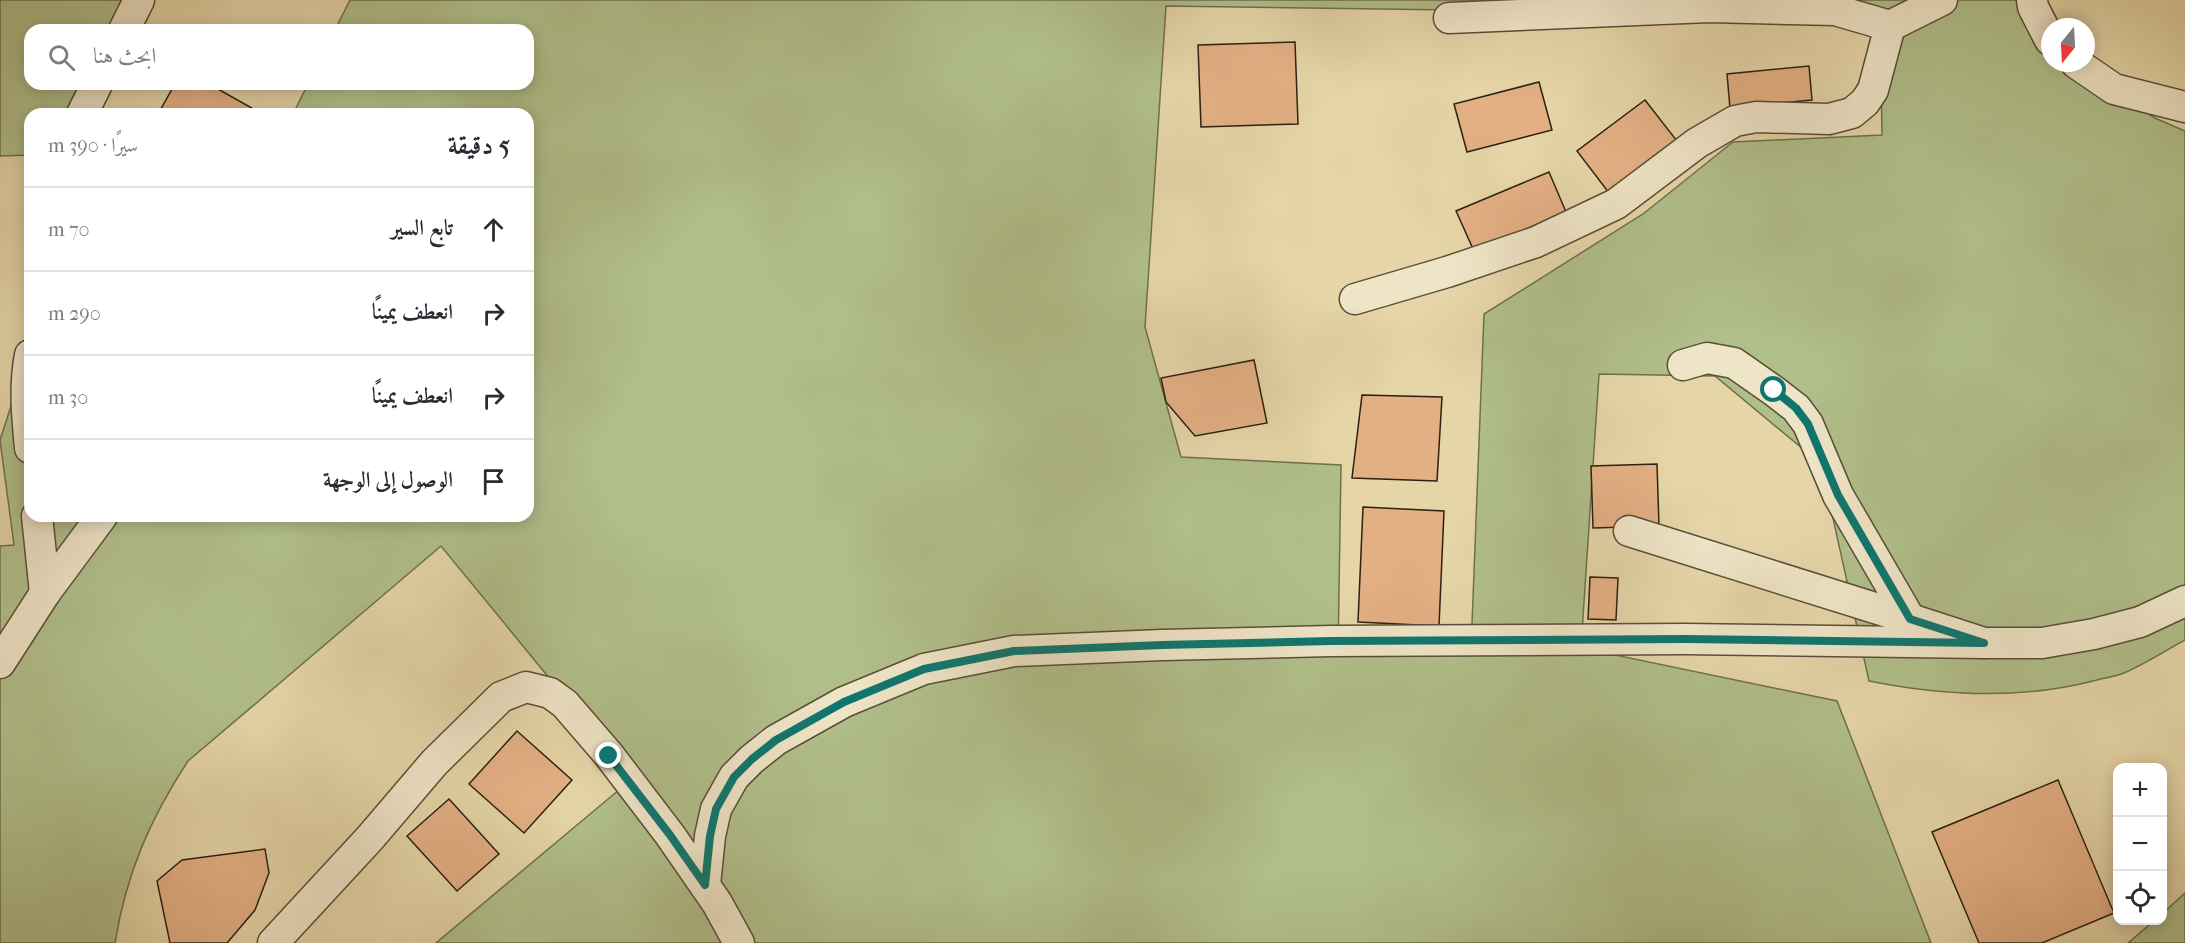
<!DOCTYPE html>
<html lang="ar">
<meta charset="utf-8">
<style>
body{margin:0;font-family:"IM FELL French Canon",Amiri,serif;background:#f2f2f3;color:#2b2b33;direction:rtl}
.controls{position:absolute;right:18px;bottom:18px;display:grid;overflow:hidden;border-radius:12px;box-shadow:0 3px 15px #0003}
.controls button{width:54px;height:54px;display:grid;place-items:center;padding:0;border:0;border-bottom:2px solid #e1e1e2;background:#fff;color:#2b2b33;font:30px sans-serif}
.compass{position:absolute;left:2041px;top:18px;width:54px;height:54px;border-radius:50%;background:#fff;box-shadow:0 3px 15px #0003;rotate:198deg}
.stop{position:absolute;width:18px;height:18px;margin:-14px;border:4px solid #0f766e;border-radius:50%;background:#fff}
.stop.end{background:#0f766e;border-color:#fff;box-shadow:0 2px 6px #0008}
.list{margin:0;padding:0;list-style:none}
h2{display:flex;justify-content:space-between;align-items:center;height:78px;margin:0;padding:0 24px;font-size:26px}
h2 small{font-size:20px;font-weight:400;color:#7c7c81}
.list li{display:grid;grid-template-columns:39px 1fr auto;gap:18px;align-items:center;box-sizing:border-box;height:84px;padding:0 24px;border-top:2px solid #e1e1e2}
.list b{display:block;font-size:22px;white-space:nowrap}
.list em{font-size:20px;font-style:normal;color:#7c7c81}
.icon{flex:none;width:33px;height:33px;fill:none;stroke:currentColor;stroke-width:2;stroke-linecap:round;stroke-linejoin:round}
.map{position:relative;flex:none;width:2185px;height:943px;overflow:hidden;direction:ltr}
.search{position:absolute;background:#fff;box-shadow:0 3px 15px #0003;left:24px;top:24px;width:510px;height:66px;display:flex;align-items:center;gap:15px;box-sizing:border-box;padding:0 21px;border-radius:18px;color:#7c7c81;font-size:22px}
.panel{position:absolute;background:#fff;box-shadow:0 3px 15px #0003;left:24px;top:108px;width:510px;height:414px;border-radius:18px;direction:rtl}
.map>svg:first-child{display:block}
.green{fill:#b0be8a;stroke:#6e704e;stroke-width:1.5;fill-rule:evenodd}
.building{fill:#e3b084;stroke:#2b2113;stroke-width:1.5}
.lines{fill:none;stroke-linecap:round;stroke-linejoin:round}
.minor-casing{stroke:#5a4e38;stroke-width:33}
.minor{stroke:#eee4c6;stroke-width:30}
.route{stroke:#0f766e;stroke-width:8}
</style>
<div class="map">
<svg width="2185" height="943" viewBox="0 0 2185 943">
<rect width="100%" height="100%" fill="#e5d5a7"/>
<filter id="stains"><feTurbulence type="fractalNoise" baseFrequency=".00333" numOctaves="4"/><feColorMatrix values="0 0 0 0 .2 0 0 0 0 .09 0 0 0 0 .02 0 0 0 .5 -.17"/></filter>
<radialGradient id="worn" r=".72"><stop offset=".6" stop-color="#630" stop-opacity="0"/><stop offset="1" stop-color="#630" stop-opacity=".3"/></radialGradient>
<!-- green -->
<g class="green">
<polygon points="0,0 133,0 116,30 30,30 30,84 86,84 70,114 30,114 30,155 0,156"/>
<path d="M350 0H2023L2050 35V63H2077L2119 97 2155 118 2185 131V640C2165 651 2145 664 2124 673 2114 677 2103 678 2093 681 2019 700 1944 696 1869 681L1821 464 1715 376 1599 374 1581 648 1837 701 1931 943H436L632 779 441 546 188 761C150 819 126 874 115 943H0V546L14 545 0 440 30 348V516H528V114H293L308 84H528V30H335ZM1166 6 1880 16 1882 135 1733 142 1643 214 1484 314 1471 650 1338 655 1341 465 1181 457 1145 327Z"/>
<polygon points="2185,893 2185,943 2128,943 2154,921 2162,920 2163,913"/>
</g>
<!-- building -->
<g class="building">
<polygon points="1295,42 1298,124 1201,127 1198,45"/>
<polygon points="1809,66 1812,100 1730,108 1727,74"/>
<polygon points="1539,82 1552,130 1467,152 1454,104"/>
<polygon points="175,84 209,84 257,111 256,114 158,114"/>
<polygon points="1645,100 1677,141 1609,193 1577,151"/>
<polygon points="1549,172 1566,212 1474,251 1456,211"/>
<polygon points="1254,360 1267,423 1195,436 1166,402 1161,378"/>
<polygon points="1362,395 1442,397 1437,481 1352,478"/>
<polygon points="1657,464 1659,526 1593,528 1591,466"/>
<polygon points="1363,507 1444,511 1439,626 1358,622"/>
<polygon points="1590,577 1618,578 1616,620 1588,619"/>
<polygon points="517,731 572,780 524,833 469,784"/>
<polygon points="2058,780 2114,913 2042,943 1979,943 1932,832"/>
<polygon points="449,799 499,854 457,891 407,836"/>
<polygon points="265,849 269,873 255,910 227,943 170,943 157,881 182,860"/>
</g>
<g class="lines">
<defs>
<g id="minor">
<polyline points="2032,0 2033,7 2050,40"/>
<polyline points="1449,18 1709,7 1835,10 1890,26"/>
<polyline points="124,30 139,0"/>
<polyline points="2076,63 2114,89 2185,107"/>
<polyline points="82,114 97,84"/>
<polyline points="1355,299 1447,272 1536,242 1616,204 1697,143 1735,121 1756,117 1829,119 1852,113 1865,102 1873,90 1890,26 1942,0"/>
<path d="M30 355C24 386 27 416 30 448"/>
<polyline points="1683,365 1707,358 1734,363 1774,391 1796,408 1808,424 1838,495 1910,619 1984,643 2042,643 2094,634 2140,622 2185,601"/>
<polyline points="37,516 45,593"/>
<polyline points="1629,531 1910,619"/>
<polyline points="0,663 45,593 102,516"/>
<polyline points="705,885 710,836 716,809 734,777 752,759 776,740 844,702 924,669 1014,651 1162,645 1331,641 1685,639 1984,643"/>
<polyline points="273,943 370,838 434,763 501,697 526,687 550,693 565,704 609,755 670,835 717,903 739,943"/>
</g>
</defs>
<!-- minor casing -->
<use href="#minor" class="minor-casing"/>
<!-- minor -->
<use href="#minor" class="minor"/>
</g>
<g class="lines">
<!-- route -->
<polyline class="route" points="609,756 670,835 705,885 710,836 716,809 734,777 752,759 776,740 844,702 924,669 1014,651 1162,645 1331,641 1685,639 1984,643 1910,619 1838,495 1808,424 1796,408 1774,390"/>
</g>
<rect width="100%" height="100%" filter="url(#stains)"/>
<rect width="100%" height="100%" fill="url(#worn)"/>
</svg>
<div class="controls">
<button>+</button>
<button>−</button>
<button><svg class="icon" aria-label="locate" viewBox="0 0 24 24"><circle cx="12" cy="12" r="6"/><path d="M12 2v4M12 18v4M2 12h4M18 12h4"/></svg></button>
</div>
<svg class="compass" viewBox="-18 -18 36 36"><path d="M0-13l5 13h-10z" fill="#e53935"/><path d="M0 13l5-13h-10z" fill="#7c7c81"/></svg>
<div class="stop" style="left:1774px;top:390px"></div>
<div class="stop end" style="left:609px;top:756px"></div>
<div class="search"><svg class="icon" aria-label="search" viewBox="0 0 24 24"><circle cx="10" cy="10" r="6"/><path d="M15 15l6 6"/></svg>ابحث هنا</div>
<section class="panel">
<h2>5 دقيقة<small>سيرًا · 390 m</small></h2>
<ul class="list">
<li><svg class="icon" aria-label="ahead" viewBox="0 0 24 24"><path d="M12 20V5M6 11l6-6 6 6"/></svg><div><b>تابع السير</b></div><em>70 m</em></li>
<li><svg class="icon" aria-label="right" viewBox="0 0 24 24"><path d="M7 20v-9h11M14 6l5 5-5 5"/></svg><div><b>انعطف يمينًا</b></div><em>290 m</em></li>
<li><svg class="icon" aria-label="right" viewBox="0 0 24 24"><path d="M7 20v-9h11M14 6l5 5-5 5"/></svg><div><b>انعطف يمينًا</b></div><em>30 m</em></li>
<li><svg class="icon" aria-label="arrive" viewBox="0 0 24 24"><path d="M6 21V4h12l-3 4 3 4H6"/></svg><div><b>الوصول إلى الوجهة</b></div></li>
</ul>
</section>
</div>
